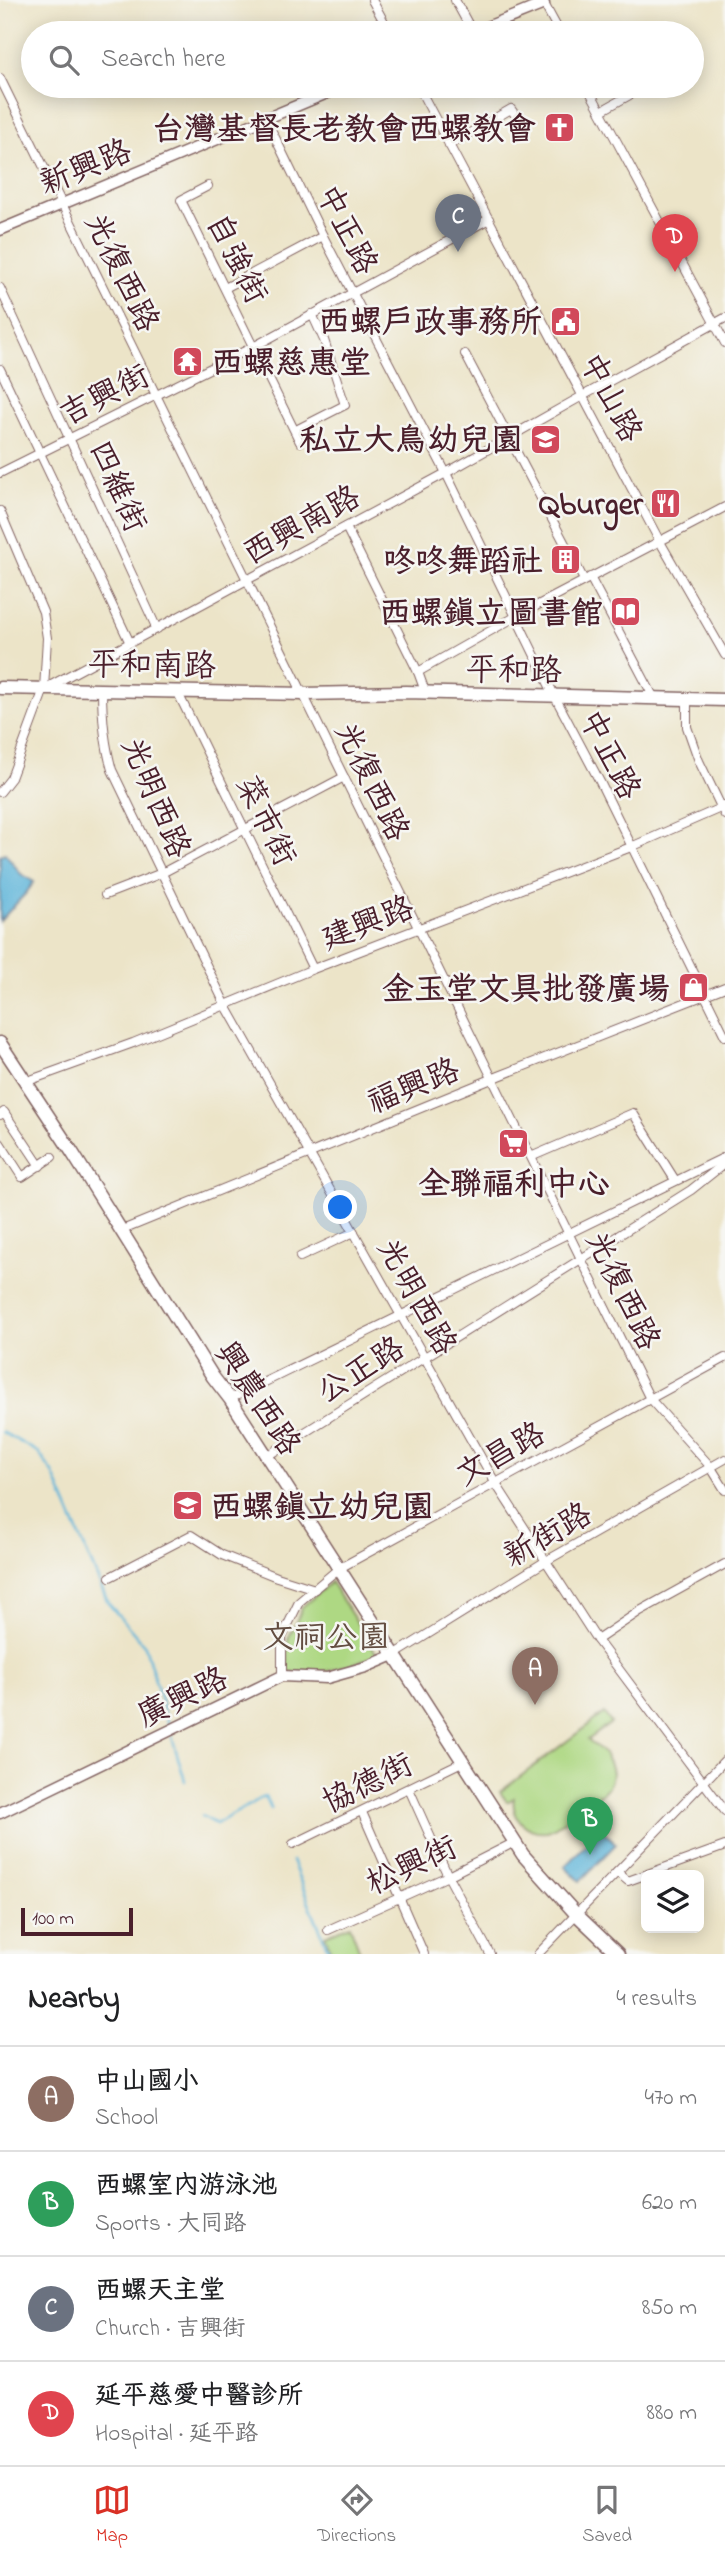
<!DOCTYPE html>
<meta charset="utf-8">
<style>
body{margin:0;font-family:"Indie Flower","LXGW WenKai TC",sans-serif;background:#f6f6f6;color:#202124}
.controls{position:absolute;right:21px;bottom:21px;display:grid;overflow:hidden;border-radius:10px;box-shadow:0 4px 18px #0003}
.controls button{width:63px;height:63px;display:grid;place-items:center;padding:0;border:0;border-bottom:2px solid #e0e0e0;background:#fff;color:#202124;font:35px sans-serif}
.scale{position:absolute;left:21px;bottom:18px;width:112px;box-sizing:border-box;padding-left:7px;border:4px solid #4a1f2b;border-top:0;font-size:19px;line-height:24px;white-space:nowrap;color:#4a1f2b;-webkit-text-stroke:5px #f6f6f2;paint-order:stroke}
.you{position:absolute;left:341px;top:1208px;width:24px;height:24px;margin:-18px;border:5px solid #fff;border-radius:50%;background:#1a73e8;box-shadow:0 0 0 10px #1a73e833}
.badge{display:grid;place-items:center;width:46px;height:46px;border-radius:50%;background:#d93025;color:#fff;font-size:23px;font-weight:700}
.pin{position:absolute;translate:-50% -58px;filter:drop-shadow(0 2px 4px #0008)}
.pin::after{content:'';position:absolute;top:37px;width:24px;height:21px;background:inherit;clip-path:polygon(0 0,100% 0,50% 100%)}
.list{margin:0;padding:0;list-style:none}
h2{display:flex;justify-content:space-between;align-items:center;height:91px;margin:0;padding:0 28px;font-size:30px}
h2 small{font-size:23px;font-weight:400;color:#757577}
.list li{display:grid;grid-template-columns:46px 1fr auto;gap:21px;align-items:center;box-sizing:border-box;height:105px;padding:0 28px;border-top:2px solid #e0e0e0}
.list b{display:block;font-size:26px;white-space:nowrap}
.list p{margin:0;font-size:23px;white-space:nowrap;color:#757577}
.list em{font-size:23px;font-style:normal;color:#757577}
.icon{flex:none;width:38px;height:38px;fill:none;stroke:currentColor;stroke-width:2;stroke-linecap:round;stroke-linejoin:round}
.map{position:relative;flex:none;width:725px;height:1954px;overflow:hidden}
.search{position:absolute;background:#fff;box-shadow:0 4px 18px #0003;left:21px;right:21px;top:21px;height:77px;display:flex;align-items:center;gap:18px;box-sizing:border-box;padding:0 24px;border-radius:38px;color:#757577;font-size:26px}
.sheet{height:511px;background:#fff}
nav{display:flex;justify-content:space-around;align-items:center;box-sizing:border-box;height:98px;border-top:2px solid #e0e0e0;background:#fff;font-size:19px;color:#757577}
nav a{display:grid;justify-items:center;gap:4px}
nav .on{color:#d93025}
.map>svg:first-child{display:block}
.green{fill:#aed883;stroke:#7c7c57;stroke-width:2}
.water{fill:#5cb4d9;stroke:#536a82;stroke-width:2}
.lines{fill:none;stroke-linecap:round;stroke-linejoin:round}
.stream{stroke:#5cb4d9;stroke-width:2.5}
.minor-casing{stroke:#836462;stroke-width:10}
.tertiary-casing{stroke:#836462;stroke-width:13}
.secondary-casing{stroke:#836462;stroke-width:15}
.minor{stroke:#fff;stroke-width:8}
.tertiary{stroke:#fff;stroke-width:10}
.secondary{stroke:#fff;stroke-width:12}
.labels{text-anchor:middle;stroke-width:5;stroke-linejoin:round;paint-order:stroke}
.poi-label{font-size:32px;font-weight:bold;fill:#4a1f2b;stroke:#f6f6f2;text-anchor:end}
.street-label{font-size:32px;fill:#4a1f2b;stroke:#f6f6f2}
.park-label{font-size:32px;fill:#634d41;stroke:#f6f6f2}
</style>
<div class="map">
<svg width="725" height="1954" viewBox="0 0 725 1954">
<rect width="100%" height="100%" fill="#f6f6f2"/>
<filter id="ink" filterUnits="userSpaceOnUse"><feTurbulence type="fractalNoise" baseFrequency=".0143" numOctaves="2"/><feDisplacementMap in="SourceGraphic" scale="14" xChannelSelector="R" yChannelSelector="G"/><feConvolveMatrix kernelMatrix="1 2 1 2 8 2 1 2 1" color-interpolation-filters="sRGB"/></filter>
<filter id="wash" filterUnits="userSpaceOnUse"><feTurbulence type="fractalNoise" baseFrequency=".00686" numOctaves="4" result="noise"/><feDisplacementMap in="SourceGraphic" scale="28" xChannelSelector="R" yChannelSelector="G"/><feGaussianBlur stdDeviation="1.57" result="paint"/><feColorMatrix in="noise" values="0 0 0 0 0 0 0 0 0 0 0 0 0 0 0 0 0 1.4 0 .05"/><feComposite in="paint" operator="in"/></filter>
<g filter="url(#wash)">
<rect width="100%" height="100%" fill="#ece4c8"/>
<!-- green -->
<g class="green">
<polygon points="331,1582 378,1656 328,1671 287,1673 288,1639 303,1606"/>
<path d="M604 1713 611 1723 588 1740C604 1750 622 1772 605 1790 597 1799 584 1806 574 1813 566 1819 556 1829 547 1831 526 1834 511 1816 514 1798L507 1802 500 1792Z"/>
<polygon points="350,1925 361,1954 332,1954 325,1935"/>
</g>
<!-- water -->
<g class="water">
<polygon points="5,853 21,874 34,882 26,893 0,921 0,855"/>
<polygon points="601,1829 616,1844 580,1881 565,1866"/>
</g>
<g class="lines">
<!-- stream -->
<g class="stream">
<polyline points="2,1432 38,1452 53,1473 108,1603 145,1646 168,1724"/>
<polyline points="172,1737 185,1781"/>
<polyline points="202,1816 216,1824 265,1796 271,1809"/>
<polyline points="292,1861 330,1954"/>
</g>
</g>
</g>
<g filter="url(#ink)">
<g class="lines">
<defs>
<g id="minor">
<polyline points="372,0 390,33"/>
<polyline points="455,0 473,33"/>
<polyline points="542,0 560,33"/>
<polyline points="0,78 650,1399 710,1466 725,1490"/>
<polyline points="418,86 659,540 725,655"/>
<polyline points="587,86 725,343"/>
<polyline points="601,111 646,86"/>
<polyline points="266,119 323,236 446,473 554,695 600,782 725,1036"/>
<polyline points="449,145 511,109 518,119"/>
<polyline points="208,186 181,200 300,442"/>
<polyline points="0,288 157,629"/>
<polyline points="225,288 323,236"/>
<polyline points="465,354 584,580"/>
<polyline points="0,369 130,643"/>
<polyline points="296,430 345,405 324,340 312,314"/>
<polyline points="0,473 255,346 489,219"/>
<polyline points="0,511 43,612 47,638 44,689"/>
<polyline points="346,527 418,672 426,694"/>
<polyline points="590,577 654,698"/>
<polyline points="418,672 515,617 725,507"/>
<path d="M102 689C102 718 104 742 112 770L225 1004 496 1484 597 1640 725 1811"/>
<polyline points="177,691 313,969"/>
<polyline points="687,699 687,727 699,761 725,815"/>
<polyline points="0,792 11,778 44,689 446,473 577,399 725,318"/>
<polyline points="105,895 162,873 344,777"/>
<polyline points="25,1082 133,1043 313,969 631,847 725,806"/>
<polyline points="0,1115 4,1112 40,1166"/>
<polyline points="0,1143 22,1177 52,1157"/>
<polyline points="533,1156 633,1113 675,1180"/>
<polyline points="120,1231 494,1078 725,987"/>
<polyline points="300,1257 354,1232"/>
<polyline points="230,1399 725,1157"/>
<polyline points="267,1456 691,1190 725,1163"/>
<polyline points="110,1577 191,1535 222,1555 277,1577 315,1589"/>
<polyline points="597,1640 640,1611 725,1564"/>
<polyline points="394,1655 546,1561 725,1459"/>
<polyline points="282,1676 282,1637 299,1602 338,1569 725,1358"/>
<polyline points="409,1789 448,1876 490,1954"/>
<polyline points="362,1812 424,1954"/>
<polyline points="293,1844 462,1762"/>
<polyline points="617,1872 628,1881 725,1846"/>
<polyline points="328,1930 448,1876 515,1842"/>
<polyline points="538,1954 725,1760"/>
</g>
<g id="tertiary">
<polyline points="472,33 544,4"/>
<polyline points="0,230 344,86"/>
<polyline points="0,1813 282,1676 327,1678 366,1667 394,1655"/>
</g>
<g id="secondary">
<polyline points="0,688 303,694 406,692 725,700"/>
<polyline points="0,1043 72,1152 213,1377 230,1399 523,1855 576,1914 618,1954"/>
</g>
</defs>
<!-- minor casing -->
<use href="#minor" class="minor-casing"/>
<!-- tertiary casing -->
<use href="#tertiary" class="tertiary-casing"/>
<!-- secondary casing -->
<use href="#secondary" class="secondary-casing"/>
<!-- minor -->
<use href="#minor" class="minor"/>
<!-- tertiary -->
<use href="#tertiary" class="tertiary"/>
<!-- secondary -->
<use href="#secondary" class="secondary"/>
</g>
</g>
<!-- icons -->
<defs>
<symbol id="church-square" viewBox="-11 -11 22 22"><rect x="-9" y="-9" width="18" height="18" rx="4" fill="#d1495b" stroke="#f6f6f2"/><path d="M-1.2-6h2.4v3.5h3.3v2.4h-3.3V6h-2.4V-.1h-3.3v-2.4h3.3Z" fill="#fff"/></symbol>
<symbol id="civic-square" viewBox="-11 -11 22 22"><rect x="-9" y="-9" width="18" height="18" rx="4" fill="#d1495b" stroke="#f6f6f2"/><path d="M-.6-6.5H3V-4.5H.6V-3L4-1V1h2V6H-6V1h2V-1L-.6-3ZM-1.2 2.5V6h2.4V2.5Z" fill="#fff"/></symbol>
<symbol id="temple-square" viewBox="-11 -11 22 22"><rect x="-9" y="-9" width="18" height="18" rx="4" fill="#d1495b" stroke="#f6f6f2"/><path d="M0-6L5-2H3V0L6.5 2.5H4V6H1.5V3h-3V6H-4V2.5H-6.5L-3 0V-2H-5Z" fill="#fff"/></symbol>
<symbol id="school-square" viewBox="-11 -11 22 22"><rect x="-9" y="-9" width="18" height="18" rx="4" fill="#d1495b" stroke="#f6f6f2"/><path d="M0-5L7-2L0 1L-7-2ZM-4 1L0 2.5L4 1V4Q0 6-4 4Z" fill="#fff"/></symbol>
<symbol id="restaurant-square" viewBox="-11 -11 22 22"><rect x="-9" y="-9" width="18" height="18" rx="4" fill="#d1495b" stroke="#f6f6f2"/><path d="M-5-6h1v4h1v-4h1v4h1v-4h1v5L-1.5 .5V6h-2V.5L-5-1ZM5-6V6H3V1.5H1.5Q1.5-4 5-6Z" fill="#fff"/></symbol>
<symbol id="building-square" viewBox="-11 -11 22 22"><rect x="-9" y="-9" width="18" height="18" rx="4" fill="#d1495b" stroke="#f6f6f2"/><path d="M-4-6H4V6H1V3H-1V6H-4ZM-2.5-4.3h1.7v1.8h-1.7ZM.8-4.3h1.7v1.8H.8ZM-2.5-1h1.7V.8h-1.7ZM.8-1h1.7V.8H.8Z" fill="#fff"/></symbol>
<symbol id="library-square" viewBox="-11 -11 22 22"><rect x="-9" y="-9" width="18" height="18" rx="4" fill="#d1495b" stroke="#f6f6f2"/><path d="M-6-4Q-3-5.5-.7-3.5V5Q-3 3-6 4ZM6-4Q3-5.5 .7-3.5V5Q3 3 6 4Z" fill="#fff"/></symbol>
<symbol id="shop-square" viewBox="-11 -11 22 22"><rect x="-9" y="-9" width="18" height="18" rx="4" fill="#d1495b" stroke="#f6f6f2"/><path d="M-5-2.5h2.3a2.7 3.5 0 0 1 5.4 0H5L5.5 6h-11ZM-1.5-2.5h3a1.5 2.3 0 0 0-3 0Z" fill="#fff"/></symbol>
<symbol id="supermarket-square" viewBox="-11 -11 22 22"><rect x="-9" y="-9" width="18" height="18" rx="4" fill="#d1495b" stroke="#f6f6f2"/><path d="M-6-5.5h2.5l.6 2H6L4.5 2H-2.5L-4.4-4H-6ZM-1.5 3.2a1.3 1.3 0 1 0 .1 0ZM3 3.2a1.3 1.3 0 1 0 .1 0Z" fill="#fff"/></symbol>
</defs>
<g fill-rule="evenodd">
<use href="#church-square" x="542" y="110" width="35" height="35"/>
<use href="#civic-square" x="548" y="304" width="35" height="35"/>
<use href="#temple-square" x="170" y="344" width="35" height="35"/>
<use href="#school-square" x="528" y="422" width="35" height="35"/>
<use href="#restaurant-square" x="648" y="486" width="35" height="35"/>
<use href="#building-square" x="548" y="542" width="35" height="35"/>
<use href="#library-square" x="608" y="594" width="35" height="35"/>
<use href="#shop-square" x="676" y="970" width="35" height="35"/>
<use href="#supermarket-square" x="496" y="1126" width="35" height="35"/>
<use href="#school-square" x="170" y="1488" width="35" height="35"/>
</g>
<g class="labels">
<!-- poi labels -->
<g class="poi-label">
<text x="536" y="139">台灣基督長老教會西螺教會</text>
<text x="542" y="332">西螺戶政事務所</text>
<text x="211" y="373" text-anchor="start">西螺慈惠堂</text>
<text x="523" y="450">私立大鳥幼兒園</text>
<text x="643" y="514">Qburger</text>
<text x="543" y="571">咚咚舞蹈社</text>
<text x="603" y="623">西螺鎮立圖書館</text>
<text x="670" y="999">金玉堂文具批發廣場</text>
<text x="514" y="1194" text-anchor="middle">全聯福利中心</text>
<text x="210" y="1517" text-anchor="start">西螺鎮立幼兒園</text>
</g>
<!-- street labels -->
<g class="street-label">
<text transform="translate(85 166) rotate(-22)" y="11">新興路</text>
<text transform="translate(348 229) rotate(63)" y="11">中正路</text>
<text transform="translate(238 258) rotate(63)" y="11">自強街</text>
<text transform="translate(123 272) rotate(64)" y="11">光復西路</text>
<text transform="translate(104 394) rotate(-27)" y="11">吉興街</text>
<text transform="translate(612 397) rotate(62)" y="11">中山路</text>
<text transform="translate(119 486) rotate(66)" y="11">四維街</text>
<text transform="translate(301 524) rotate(-29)" y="11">西興南路</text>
<text transform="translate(152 664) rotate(1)" y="11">平和南路</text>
<text transform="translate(514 669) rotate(1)" y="11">平和路</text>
<text transform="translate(611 754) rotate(63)" y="11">中正路</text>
<text transform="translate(373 781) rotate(64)" y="11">光復西路</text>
<text transform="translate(157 797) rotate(67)" y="11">光明西路</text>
<text transform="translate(267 820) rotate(64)" y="11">菜市街</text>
<text transform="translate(367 922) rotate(-21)" y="11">建興路</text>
<text transform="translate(413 1085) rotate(-22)" y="11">福興路</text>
<text transform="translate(624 1290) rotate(64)" y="11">光復西路</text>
<text transform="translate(418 1296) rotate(61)" y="11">光明西路</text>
<text transform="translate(360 1369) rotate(-32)" y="11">公正路</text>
<text transform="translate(259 1398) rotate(57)" y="11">興農西路</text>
<text transform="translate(500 1453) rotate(-29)" y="11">文昌路</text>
<text transform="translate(547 1534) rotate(-30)" y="11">新街路</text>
<text transform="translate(182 1696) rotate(-26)" y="11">廣興路</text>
<text transform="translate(367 1782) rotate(-26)" y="11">協德街</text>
<text transform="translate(411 1864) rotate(-25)" y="11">松興街</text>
</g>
<!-- park labels -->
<g class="park-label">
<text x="326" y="1647">文祠公園</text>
</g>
</g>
</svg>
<div class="controls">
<button><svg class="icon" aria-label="layers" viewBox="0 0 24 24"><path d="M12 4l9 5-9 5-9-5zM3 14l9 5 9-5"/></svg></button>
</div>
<div class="scale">100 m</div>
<div class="you"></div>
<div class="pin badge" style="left:535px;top:1705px;background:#8d6e63">A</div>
<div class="pin badge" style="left:590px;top:1855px;background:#2e9e5b">B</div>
<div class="pin badge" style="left:458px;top:252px;background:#6b7280">C</div>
<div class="pin badge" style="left:675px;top:272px;background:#e0444e">D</div>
<div class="search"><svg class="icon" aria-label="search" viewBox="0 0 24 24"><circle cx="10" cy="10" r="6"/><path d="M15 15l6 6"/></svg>Search here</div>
</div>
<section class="sheet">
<h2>Nearby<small>4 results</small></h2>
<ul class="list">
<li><span class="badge" style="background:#8d6e63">A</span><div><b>中山國小</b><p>School</p></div><em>470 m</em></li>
<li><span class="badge" style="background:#2e9e5b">B</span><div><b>西螺室內游泳池</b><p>Sports · 大同路</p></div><em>620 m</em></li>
<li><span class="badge" style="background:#6b7280">C</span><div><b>西螺天主堂</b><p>Church · 吉興街</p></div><em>850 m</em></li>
<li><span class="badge" style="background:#e0444e">D</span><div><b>延平慈愛中醫診所</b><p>Hospital · 延平路</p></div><em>880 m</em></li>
</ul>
</section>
<nav>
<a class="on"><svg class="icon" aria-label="map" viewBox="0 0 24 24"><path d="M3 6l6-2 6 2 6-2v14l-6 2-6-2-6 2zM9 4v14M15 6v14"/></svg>Map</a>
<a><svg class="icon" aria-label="directions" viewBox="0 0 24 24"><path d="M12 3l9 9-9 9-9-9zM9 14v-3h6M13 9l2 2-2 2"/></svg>Directions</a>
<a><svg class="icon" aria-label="saved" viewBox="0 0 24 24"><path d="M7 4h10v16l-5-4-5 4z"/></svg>Saved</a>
</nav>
